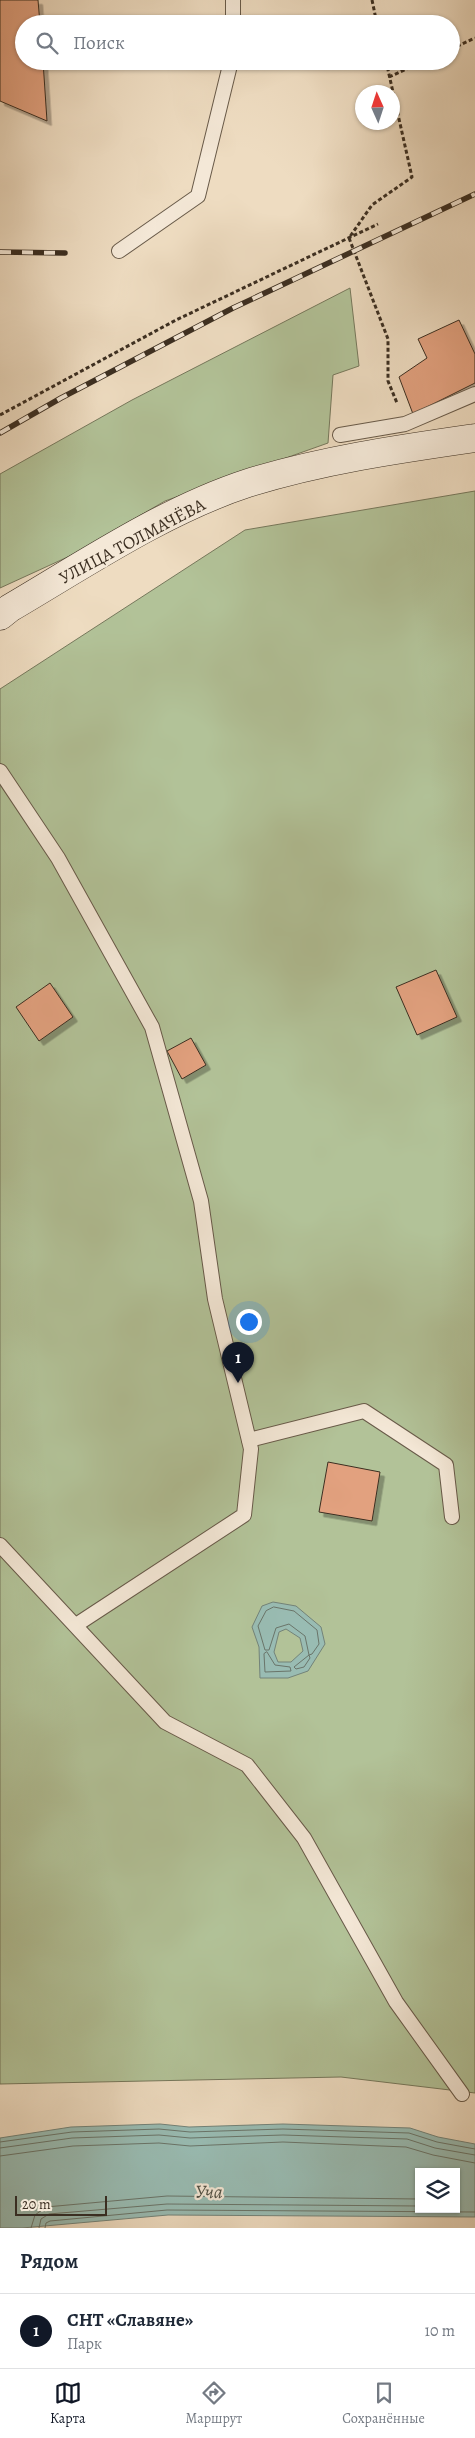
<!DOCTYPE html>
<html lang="ru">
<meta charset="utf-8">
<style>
body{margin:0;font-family:Alegreya,serif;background:#f6f6f7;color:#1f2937}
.controls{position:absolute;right:15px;bottom:15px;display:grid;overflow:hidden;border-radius:0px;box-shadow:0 1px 4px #0004}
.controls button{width:45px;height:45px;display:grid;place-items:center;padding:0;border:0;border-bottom:1px solid #e0e1e3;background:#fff;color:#1f2937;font:25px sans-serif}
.compass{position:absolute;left:355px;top:85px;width:45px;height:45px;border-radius:50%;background:#fff;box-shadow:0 1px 4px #0004;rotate:357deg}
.scale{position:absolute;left:15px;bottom:12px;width:92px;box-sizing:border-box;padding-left:5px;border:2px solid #3b2e21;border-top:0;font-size:14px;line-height:18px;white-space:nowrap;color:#3b2e21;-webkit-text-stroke:4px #f4e8d7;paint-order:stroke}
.you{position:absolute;left:248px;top:1321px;width:18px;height:18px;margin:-12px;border:4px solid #fff;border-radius:50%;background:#1a73e8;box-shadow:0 0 0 8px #1a73e833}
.badge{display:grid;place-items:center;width:32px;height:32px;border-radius:50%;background:#111827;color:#fff;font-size:16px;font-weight:700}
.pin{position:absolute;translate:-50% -41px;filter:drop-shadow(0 1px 2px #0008)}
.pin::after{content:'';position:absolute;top:26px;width:18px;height:15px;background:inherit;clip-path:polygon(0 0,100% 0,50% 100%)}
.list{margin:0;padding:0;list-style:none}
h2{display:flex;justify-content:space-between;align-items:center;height:65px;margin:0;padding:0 20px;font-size:21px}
h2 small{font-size:16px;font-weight:400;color:#747a83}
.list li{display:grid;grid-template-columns:32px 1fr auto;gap:15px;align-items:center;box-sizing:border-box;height:75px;padding:0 20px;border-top:1px solid #e0e1e3}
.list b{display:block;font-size:19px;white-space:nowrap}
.list p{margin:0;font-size:16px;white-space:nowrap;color:#747a83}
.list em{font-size:16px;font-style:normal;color:#747a83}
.icon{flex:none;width:28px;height:28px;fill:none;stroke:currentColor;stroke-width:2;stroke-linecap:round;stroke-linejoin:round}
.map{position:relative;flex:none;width:475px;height:2228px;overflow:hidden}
.search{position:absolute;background:#fff;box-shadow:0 1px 4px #0004;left:15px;right:15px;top:15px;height:55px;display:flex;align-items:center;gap:12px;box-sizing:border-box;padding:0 18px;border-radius:28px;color:#747a83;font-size:19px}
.sheet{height:140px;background:#fff}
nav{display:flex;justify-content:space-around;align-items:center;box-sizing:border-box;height:70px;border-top:1px solid #e0e1e3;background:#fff;font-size:14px;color:#747a83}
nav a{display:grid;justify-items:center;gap:2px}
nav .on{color:#111827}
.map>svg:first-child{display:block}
.green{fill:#b2c298;stroke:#76785c}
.water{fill:#99bcb3;stroke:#738379;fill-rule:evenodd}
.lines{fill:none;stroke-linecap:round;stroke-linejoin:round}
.shore{stroke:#6a756a;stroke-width:1}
.building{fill:#e2a17f;stroke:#3b2e21;filter:url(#shadow)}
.lane-casing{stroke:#685a49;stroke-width:16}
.secondary-casing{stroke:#3b2e21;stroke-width:29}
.path{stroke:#3b2e21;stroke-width:3;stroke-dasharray:4 2.5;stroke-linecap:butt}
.lane{stroke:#f4e8d7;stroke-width:14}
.secondary{stroke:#f4e8d7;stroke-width:28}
.rail-casing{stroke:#3b2e21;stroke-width:5.5}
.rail{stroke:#f4e8d7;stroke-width:4;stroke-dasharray:11;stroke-linecap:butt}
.labels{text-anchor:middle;stroke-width:4.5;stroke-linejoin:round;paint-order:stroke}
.street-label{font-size:18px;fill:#3b2e21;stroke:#f4e8d7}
.water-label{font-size:19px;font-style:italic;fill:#525246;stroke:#f4e8d7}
</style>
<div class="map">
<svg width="475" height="2228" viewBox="0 0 475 2228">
<defs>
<filter id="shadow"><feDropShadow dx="4.5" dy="4.5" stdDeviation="0" flood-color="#0004"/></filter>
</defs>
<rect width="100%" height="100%" fill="#eedcc1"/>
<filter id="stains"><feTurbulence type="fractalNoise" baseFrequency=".004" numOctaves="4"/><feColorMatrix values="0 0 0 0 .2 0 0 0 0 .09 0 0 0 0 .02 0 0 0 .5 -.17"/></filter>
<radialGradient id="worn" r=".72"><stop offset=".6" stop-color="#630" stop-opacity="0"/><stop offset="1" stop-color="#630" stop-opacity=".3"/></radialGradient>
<!-- green -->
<g class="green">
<polygon points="350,288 359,366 333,375 328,443 165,501 72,555 0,588 0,474 132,400"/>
<polygon points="475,491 475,2093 341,2077 0,2084 0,689 245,530"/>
</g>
<!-- water -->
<g class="water">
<path d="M273 1602 296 1606 321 1627 325 1644 308 1671 288 1678H260L259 1647 252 1627 262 1606ZM286 1629 300 1638 303 1651 291 1662H278L274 1652 279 1632Z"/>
<path d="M160 2124 189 2127 283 2124 410 2128 438 2137 475 2144V2217L168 2215 22 2228H0V2138L71 2127ZM419 2172H456V2209H419Z"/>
</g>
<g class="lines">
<!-- shore -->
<g class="shore">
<polygon points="274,1607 294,1611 317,1630 319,1644 312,1654 309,1655 310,1658 304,1667 296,1669 294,1667 309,1655 305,1636 289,1624 276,1628 269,1650 265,1650 258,1626 266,1611"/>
<polygon points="267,1652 275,1665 290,1667 291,1671 265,1672 264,1654"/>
<polyline points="0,2142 72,2132 159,2129 190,2132 283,2129 409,2133 437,2142 475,2149"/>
<polyline points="0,2148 72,2138 159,2135 190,2138 283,2135 407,2139 435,2148 475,2155"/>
<polyline points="0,2156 73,2146 159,2143 190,2146 283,2142 406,2147 433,2155 475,2163"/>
<polyline points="31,2228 35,2215 46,2207 167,2196 419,2199"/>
<polyline points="39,2228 41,2219 49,2214 167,2204 419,2206"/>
<polyline points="45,2228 46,2223 50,2221 167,2210 475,2212"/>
</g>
</g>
<!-- building -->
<g class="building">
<polygon points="0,0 38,0 40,24 24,24 24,61 43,61 47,121 0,101"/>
<polygon points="459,320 475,354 475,383 413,414 399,377 427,358 418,339"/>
<polygon points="436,970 457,1017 417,1035 396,987"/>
<polygon points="50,983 73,1017 39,1041 16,1007"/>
<polygon points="191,1038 206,1065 182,1079 167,1051"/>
<polygon points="328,1462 380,1472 372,1521 319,1512"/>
</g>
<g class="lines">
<defs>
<g id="lane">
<polyline points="233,0 233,24"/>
<polyline points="119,251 198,196 231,61"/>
<polyline points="340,435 405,424 475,394"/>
<polyline points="0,771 58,858 152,1027 201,1201 215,1299 251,1449 244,1515 76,1625"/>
<polyline points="249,1440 364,1411 446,1465 452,1517"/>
<polyline points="0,1545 165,1722 247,1765 304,1838 396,2002 462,2094"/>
</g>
<path id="secondary" d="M0 616 10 608C85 564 165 510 248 483 322 460 399 449 475 438"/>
</defs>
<!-- lane casing -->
<use href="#lane" class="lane-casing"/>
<!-- secondary casing -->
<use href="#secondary" class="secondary-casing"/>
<!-- path -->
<g class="path">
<polyline points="372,0 377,24"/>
<polyline points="451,49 475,38"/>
<polyline points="386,61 412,177 372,205 349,238 388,339 388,381 397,403"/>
<polyline points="389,77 424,61"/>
<polyline points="0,415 176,320 378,224"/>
</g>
<!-- lane -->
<use href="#lane" class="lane"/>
<!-- secondary -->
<use href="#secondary" class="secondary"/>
<defs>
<g id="rail">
<polyline points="0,252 65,253"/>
<polyline points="0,433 61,398 233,308 475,194"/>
</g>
</defs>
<!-- rail casing -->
<use href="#rail" class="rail-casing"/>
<!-- rail -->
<use href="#rail" class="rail"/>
</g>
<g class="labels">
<!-- street labels -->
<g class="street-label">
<text transform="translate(132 541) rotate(-28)" y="6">УЛИЦА ТОЛМАЧЁВА</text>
</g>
<!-- water labels -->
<g class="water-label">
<text transform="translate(209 2191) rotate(1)" y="7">Уча</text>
</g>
</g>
<rect width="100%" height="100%" filter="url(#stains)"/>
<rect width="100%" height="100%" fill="url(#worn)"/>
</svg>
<div class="controls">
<button><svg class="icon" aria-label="layers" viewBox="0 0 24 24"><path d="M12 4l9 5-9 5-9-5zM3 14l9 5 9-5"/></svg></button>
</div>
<svg class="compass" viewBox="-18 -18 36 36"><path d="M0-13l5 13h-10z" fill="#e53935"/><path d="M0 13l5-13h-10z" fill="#747a83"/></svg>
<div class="scale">20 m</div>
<div class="you"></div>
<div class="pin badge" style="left:238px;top:1383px">1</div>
<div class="search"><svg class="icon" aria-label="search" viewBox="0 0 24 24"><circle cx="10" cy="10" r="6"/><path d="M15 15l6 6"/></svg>Поиск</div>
</div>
<section class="sheet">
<h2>Рядом<small></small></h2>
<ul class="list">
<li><span class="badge">1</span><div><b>СНТ «Славяне»</b><p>Парк</p></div><em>10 m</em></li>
</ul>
</section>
<nav>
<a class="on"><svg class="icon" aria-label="map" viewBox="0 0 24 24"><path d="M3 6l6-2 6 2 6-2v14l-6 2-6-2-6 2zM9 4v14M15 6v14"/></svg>Карта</a>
<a><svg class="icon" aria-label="directions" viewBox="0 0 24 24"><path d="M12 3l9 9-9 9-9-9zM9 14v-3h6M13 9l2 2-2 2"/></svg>Маршрут</a>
<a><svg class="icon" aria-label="saved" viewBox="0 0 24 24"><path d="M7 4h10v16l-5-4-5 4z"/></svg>Сохранённые</a>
</nav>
